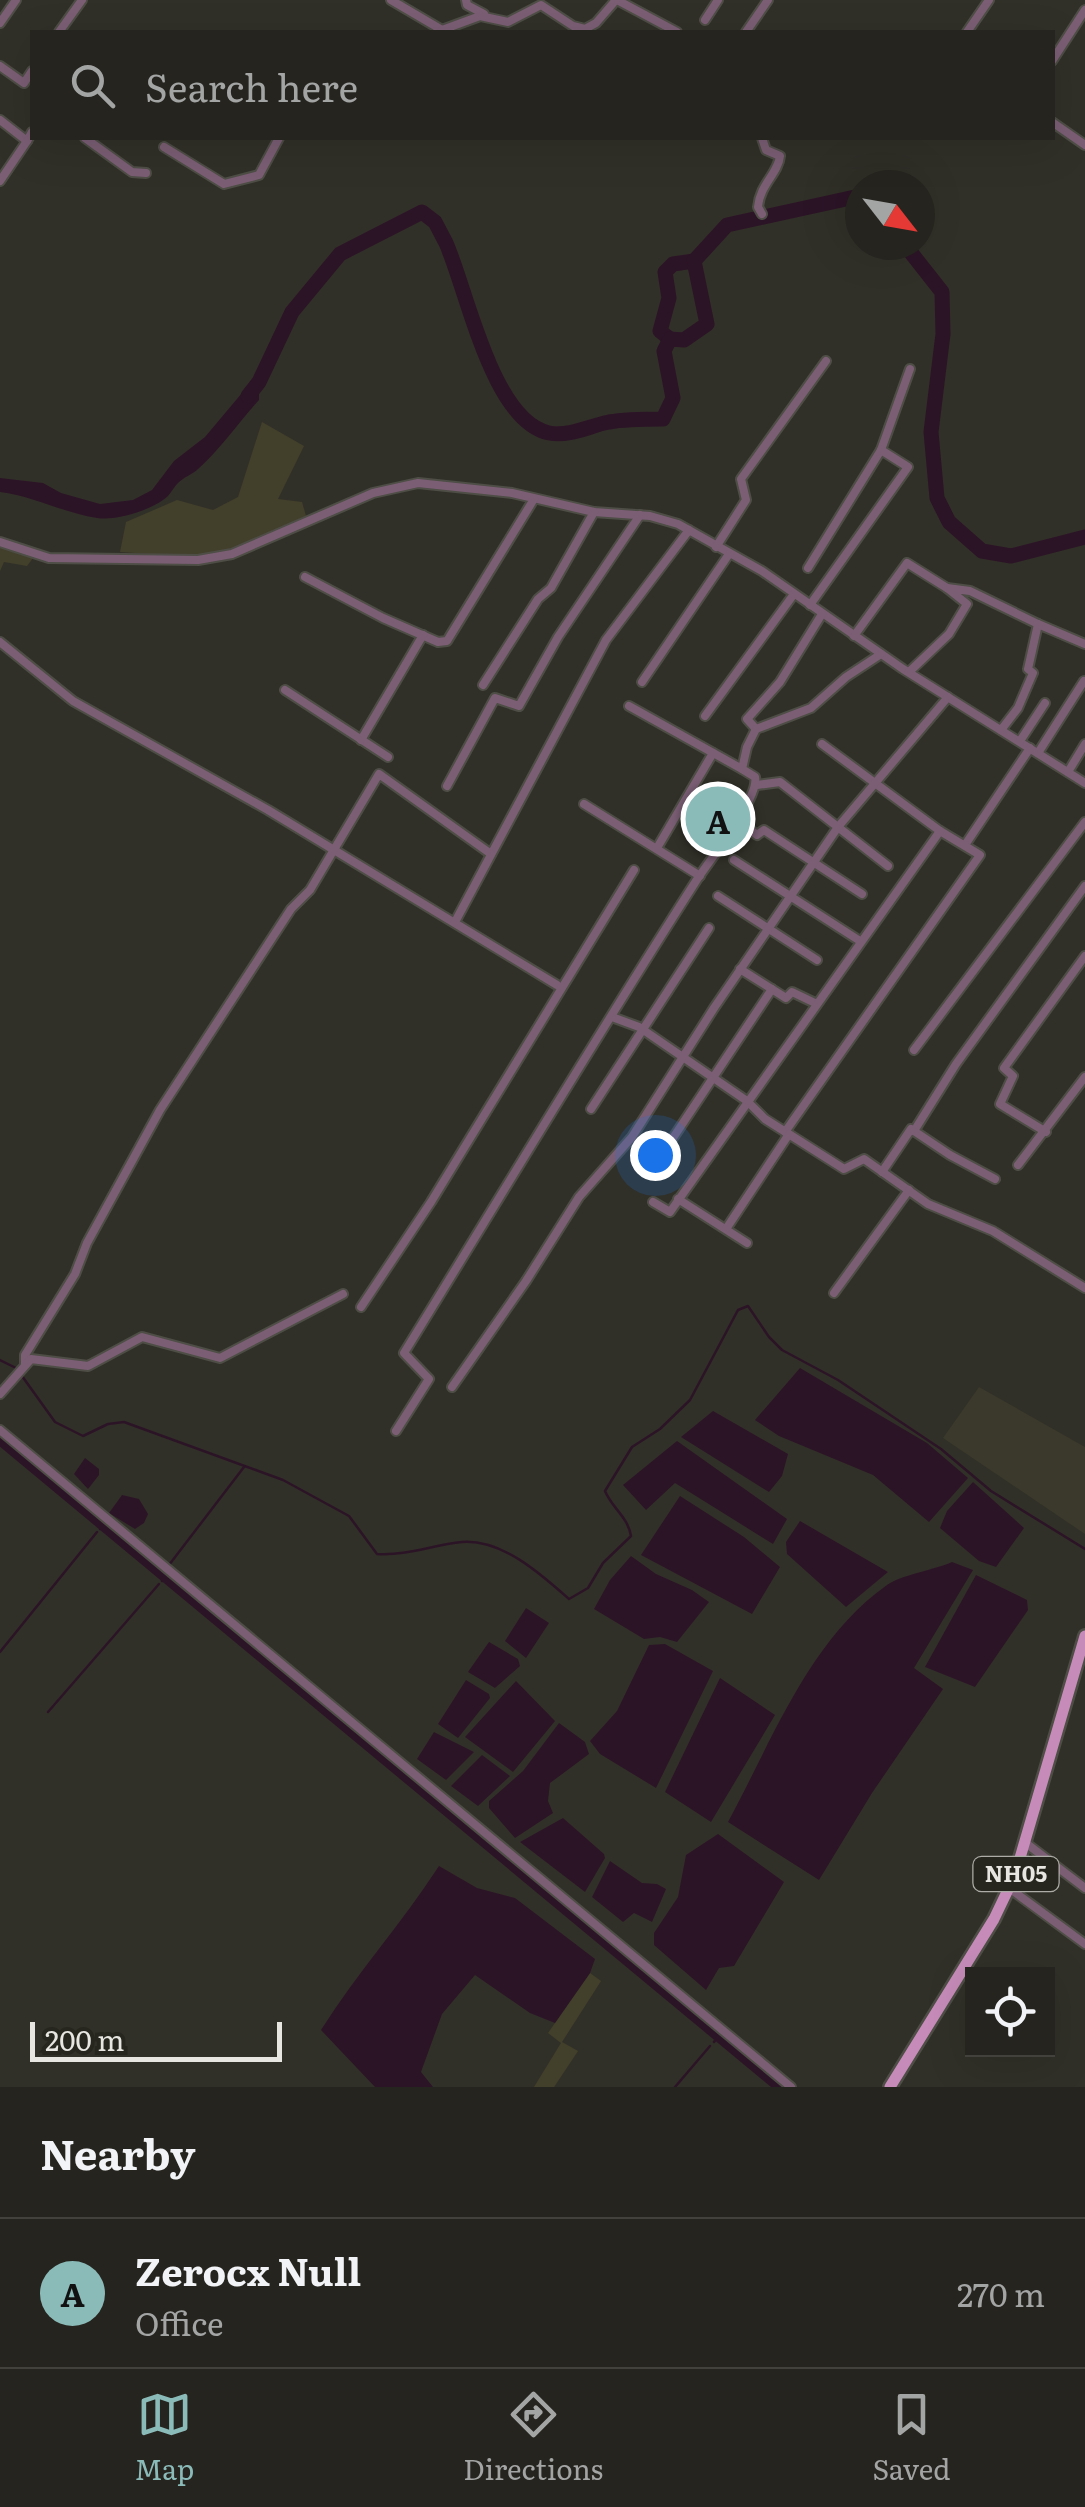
<!DOCTYPE html>
<style>
body{margin:0;font-family:Literata,serif;background:#31302b;color:#f1f3f6}
.controls{position:absolute;right:30px;bottom:30px;display:grid;overflow:hidden;border-radius:0px;box-shadow:0 10px 40px #0002}
.controls button{width:90px;height:90px;display:grid;place-items:center;padding:0;border:0;border-bottom:2px solid #42413c;background:#25241e;color:#f1f3f6;font:50px sans-serif}
.compass{position:absolute;left:845px;top:170px;width:90px;height:90px;border-radius:50%;background:#25241e;box-shadow:0 10px 40px #0002;rotate:121deg}
.scale{position:absolute;left:30px;bottom:25px;width:252px;box-sizing:border-box;padding-left:10px;border:5px solid #e7e6e1;border-top:0;font-size:28px;line-height:35px;white-space:nowrap;color:#e7e6e1;-webkit-text-stroke:8px #27261e;paint-order:stroke}
.you{position:absolute;left:655px;top:1155px;width:35px;height:35px;margin:-25px;border:8px solid #fff;border-radius:50%;background:#1a73e8;box-shadow:0 0 0 15px #1a73e833}
.badge{display:grid;place-items:center;width:65px;height:65px;border-radius:50%;background:#8bbbb9;color:#111;font-size:32px;font-weight:700}
.pin{position:absolute;translate:-50% -50%;border:5px solid #fff;box-shadow:0 2px 10px #0006}
.list{margin:0;padding:0;list-style:none}
h2{display:flex;justify-content:space-between;align-items:center;height:130px;margin:0;padding:0 40px;font-size:42px}
h2 small{font-size:32px;font-weight:400;color:#a3a4a4}
.list li{display:grid;grid-template-columns:65px 1fr auto;gap:30px;align-items:center;box-sizing:border-box;height:150px;padding:0 40px;border-top:2px solid #42413c}
.list b{display:block;font-size:38px;white-space:nowrap}
.list p{margin:0;font-size:32px;white-space:nowrap;color:#a3a4a4}
.list em{font-size:32px;font-style:normal;color:#a3a4a4}
.icon{flex:none;width:55px;height:55px;fill:none;stroke:currentColor;stroke-width:2;stroke-linecap:round;stroke-linejoin:round}
.map{position:relative;flex:none;width:1085px;height:2087px;overflow:hidden}
.search{position:absolute;background:#25241e;box-shadow:0 10px 40px #0002;left:30px;right:30px;top:30px;height:110px;display:flex;align-items:center;gap:25px;box-sizing:border-box;padding:0 35px;border-radius:0px;color:#a3a4a4;font-size:38px}
.sheet{height:280px;background:#25241e}
nav{display:flex;justify-content:space-around;align-items:center;box-sizing:border-box;height:140px;border-top:2px solid #42413c;background:#25241e;font-size:28px;color:#a3a4a4}
nav a{display:grid;justify-items:center;gap:5px}
nav .on{color:#8bbbb9}
.map>svg:first-child{display:block}
.built{fill:#3b392b}
.green{fill:#423f2b}
.water{fill:#2c1427}
.lines{fill:none;stroke-linecap:round;stroke-linejoin:round}
.stream{stroke:#2c1427;stroke-width:2.5}
.canal{stroke:#2c1427;stroke-width:9}
.river{stroke:#2c1427;stroke-width:15}
.street-casing{stroke:#4e4d46;stroke-width:12}
.primary-casing{stroke:#4e4d46;stroke-width:16}
.street{stroke:#7b5e74;stroke-width:8}
.primary{stroke:#c68bb9;stroke-width:11}
.labels{text-anchor:middle;stroke-width:9;stroke-linejoin:round;paint-order:stroke}
.shield{fill:#27261e;stroke:#adaca6;stroke-width:2.5}
.shield-label{font-size:22px;font-weight:bold;fill:#e7e6e1}
</style>
<div class="map">
<svg width="1085" height="2087" viewBox="0 0 1085 2087">
<rect width="100%" height="100%" fill="#313028"/>
<!-- built -->
<polygon class="built" points="979,1387 1085,1447 1085,1534 943,1438"/>
<!-- green -->
<g class="green">
<polygon points="262,422 304,446 278,499 302,502 306,516 229,550 194,557 120,552 126,522 177,500 213,510 238,497"/>
<polygon points="0,547 2,547 33,558 27,566 4,562 0,571"/>
<polygon points="590,1973 601,1981 562,2042 578,2051 554,2087 534,2087 561,2043 548,2033"/>
</g>
<!-- water -->
<g class="water">
<path d="M259 382V400C239 422 220 450 197 470 191 475 184 477 178 483 172 489 170 496 163 500 147 511 116 521 97 518 64 513 33 496 0 492V478L43 483 61 493 100 504 133 500 152 490 174 461 205 437 247 387Z"/>
<polygon points="800,1368 927,1443 968,1478 929,1522 873,1475 779,1436 755,1420"/>
<polygon points="713,1411 788,1454 782,1476 769,1492 681,1437"/>
<polygon points="677,1441 787,1519 773,1544 675,1483 646,1510 623,1485"/>
<polygon points="85,1458 99,1469 99,1475 88,1489 74,1474"/>
<polygon points="973,1482 1024,1528 996,1567 979,1561 940,1528 947,1511"/>
<polygon points="122,1495 139,1499 148,1514 144,1523 135,1529 109,1513"/>
<polygon points="680,1496 744,1537 780,1567 752,1614 641,1555"/>
<polygon points="800,1521 888,1572 846,1607 787,1554 786,1542"/>
<polygon points="631,1556 656,1574 692,1590 709,1602 677,1642 660,1637 644,1639 594,1609 610,1580"/>
<path d="M952 1562 973 1570 914 1668 943 1689 872 1793 819 1880 728 1822C772 1741 809 1640 887 1585 901 1575 934 1570 952 1562Z"/>
<polygon points="976,1575 1027,1600 1028,1610 975,1687 925,1667"/>
<polygon points="526,1608 549,1623 526,1658 505,1641"/>
<polygon points="489,1642 518,1659 520,1666 495,1688 468,1672"/>
<polygon points="665,1644 713,1671 656,1788 600,1754 590,1741 617,1711 649,1645"/>
<polygon points="720,1678 775,1715 711,1822 665,1792"/>
<polygon points="466,1680 489,1694 490,1698 458,1738 438,1724"/>
<polygon points="516,1681 555,1721 513,1772 465,1737"/>
<polygon points="559,1723 585,1742 589,1754 550,1783 548,1801 553,1813 515,1838 489,1808 489,1801 523,1771"/>
<polygon points="434,1732 474,1752 446,1780 417,1759"/>
<polygon points="482,1755 510,1776 478,1806 451,1786"/>
<polygon points="563,1818 604,1854 605,1858 585,1892 520,1842"/>
<polygon points="718,1834 784,1882 734,1966 719,1968 706,1990 654,1945 654,1933 678,1897 686,1855"/>
<polygon points="610,1861 642,1883 657,1884 666,1889 652,1922 634,1913 623,1922 592,1897"/>
<path d="M439 1866 477 1888 515 1898 595 1959 590 1973 555 2023 530 2013 475 1975 442 2014 421 2072 433 2087H375L321 2030C357 1973 402 1923 439 1866Z"/>
</g>
<g class="lines">
<!-- stream -->
<g class="stream">
<polyline points="0,1360 16,1368"/>
<path d="M22 1376 55 1422 83 1436 108 1424 124 1422 283 1480 349 1516 377 1554C407 1556 432 1545 462 1542 502 1539 541 1574 569 1599L588 1588 603 1563 631 1536C628 1517 612 1508 605 1491L632 1447 660 1429 690 1400 738 1310 748 1306 769 1337 782 1350 838 1380 941 1449 991 1491 1085 1549"/>
<polyline points="100,1529 103,1525"/>
<polyline points="169,1565 244,1467"/>
<polyline points="162,1581 165,1577"/>
<polyline points="0,1652 97,1532"/>
<polyline points="48,1712 159,1584"/>
<polyline points="714,2042 718,2036"/>
<polyline points="675,2087 710,2046"/>
</g>
<!-- canal -->
<polyline class="canal" points="0,1441 778,2087"/>
<!-- river -->
<g class="river">
<polyline points="905,245 942,292 943,334 931,432 937,498 949,522 982,551 1011,556 1085,537"/>
<polyline points="670,339 660,331 669,298 665,272 673,264 694,261"/>
<path d="M248 396 259 382 292 312 340 254 422 212 435 222 446 243C467 290 492 421 549 433 570 437 589 426 609 422 626 419 646 419 663 419L673 398 664 351 670 339 684 340 707 324 694 261 727 225 855 197 860 200"/>
</g>
<defs>
<g id="street">
<polyline points="391,0 442,30"/>
<polyline points="466,0 467,5 484,14"/>
<polyline points="617,0 677,32"/>
<polyline points="705,20 718,0"/>
<polyline points="0,23 16,0"/>
<polyline points="442,30 480,16 508,22 541,5 573,26 585,29 596,23 616,0"/>
<polyline points="59,32 82,0"/>
<polyline points="746,32 768,0"/>
<polyline points="967,32 989,0"/>
<polyline points="1052,61 1085,10"/>
<polyline points="0,66 24,83 32,71"/>
<polyline points="0,120 27,141 32,132"/>
<polyline points="1052,122 1085,145"/>
<polyline points="85,138 132,172 146,173"/>
<path d="M762 138 766 150 780 156C778 174 760 184 758 207L762 214"/>
<polyline points="164,147 224,184 259,175 279,138"/>
<polyline points="0,181 27,141"/>
<polyline points="0,542 49,558 198,560 232,554 373,493 418,483 512,493 594,512 650,516 678,524 762,571 903,669 1085,783"/>
<polyline points="716,547 746,500 741,479 826,361"/>
<polyline points="808,568 881,450 910,369"/>
<polyline points="305,577 383,618 438,642 447,641 534,499"/>
<polyline points="810,605 908,467 881,450"/>
<polyline points="854,636 907,563 947,588"/>
<polyline points="0,642 73,701 268,810 557,985"/>
<polyline points="909,672 949,634 967,604 947,588 970,591 1038,624"/>
<polyline points="642,682 729,554"/>
<polyline points="483,685 538,599 551,588 594,512"/>
<polyline points="285,690 388,757"/>
<polyline points="629,706 742,769"/>
<polyline points="705,716 794,594"/>
<polyline points="756,729 747,719 780,682 822,614"/>
<polyline points="1001,730 1018,708 1033,673 1028,669 1038,624 1085,644"/>
<polyline points="361,740 423,635"/>
<polyline points="1020,741 1045,703"/>
<polyline points="1038,753 1084,681"/>
<polyline points="1068,772 1085,744"/>
<polyline points="757,785 780,782 888,866"/>
<polyline points="447,786 495,698 519,706 558,637 640,515"/>
<polyline points="584,804 700,876"/>
<polyline points="737,820 757,835 764,830 862,894"/>
<polyline points="965,845 1030,748"/>
<polyline points="657,848 713,753"/>
<polyline points="734,860 860,941"/>
<polyline points="718,896 817,960"/>
<polyline points="455,922 606,640 689,530"/>
<polyline points="740,969 786,998 792,992 815,1003"/>
<polyline points="612,1017 639,1027 747,1101 765,1119 844,1169 864,1159 928,1204 993,1231 1085,1288"/>
<polyline points="914,1050 1085,822"/>
<polyline points="591,1109 709,928"/>
<polyline points="914,1131 956,1064 1085,886"/>
<polyline points="785,1132 980,855 940,831 822,744"/>
<polyline points="1046,1132 1000,1104 1013,1076 1004,1068 1085,956"/>
<polyline points="659,1159 772,989"/>
<polyline points="1018,1165 1085,1077"/>
<polyline points="882,1172 911,1129 950,1155 995,1179"/>
<polyline points="678,1199 747,1243"/>
<polyline points="653,1202 670,1212 940,831"/>
<polyline points="726,1229 789,1134"/>
<polyline points="834,1293 909,1190"/>
<polyline points="361,1307 431,1202 634,870"/>
<polyline points="25,1365 25,1355 75,1274 87,1243 160,1110 291,909 310,890 379,774 491,854"/>
<polyline points="452,1387 526,1281 579,1197 632,1137 714,1008 838,827 948,697"/>
<polyline points="0,1394 31,1359 88,1366 142,1337 220,1358 343,1294"/>
<polyline points="0,1430 791,2087"/>
<path d="M396 1431 429 1379 404 1353C501 1196 596 1037 696 881 709 861 760 797 755 777L742 769 747 747 756 729 811 708 846 677 881 654"/>
<polyline points="1027,1844 1085,1888"/>
<polyline points="1009,1888 1085,1944"/>
</g>
<polyline id="primary" points="890,2087 994,1919 1015,1875 1085,1636"/>
</defs>
<!-- street casing -->
<use href="#street" class="street-casing"/>
<!-- primary casing -->
<use href="#primary" class="primary-casing"/>
<!-- street -->
<use href="#street" class="street"/>
<!-- primary -->
<use href="#primary" class="primary"/>
</g>
<g class="labels">
<!-- shield labels -->
<rect class="shield" x="973.5" y="1857" width="85" height="34" rx="8"/>
<g class="shield-label">
<text x="1016" y="1882">NH05</text>
</g>
</g>
</svg>
<div class="controls">
<button><svg class="icon" aria-label="locate" viewBox="0 0 24 24"><circle cx="12" cy="12" r="6"/><path d="M12 2v4M12 18v4M2 12h4M18 12h4"/></svg></button>
</div>
<svg class="compass" viewBox="-18 -18 36 36"><path d="M0-13l5 13h-10z" fill="#e53935"/><path d="M0 13l5-13h-10z" fill="#a3a4a4"/></svg>
<div class="scale">200 m</div>
<div class="you"></div>
<div class="pin badge" style="left:718px;top:819px">A</div>
<div class="search"><svg class="icon" aria-label="search" viewBox="0 0 24 24"><circle cx="10" cy="10" r="6"/><path d="M15 15l6 6"/></svg>Search here</div>
</div>
<section class="sheet">
<h2>Nearby<small></small></h2>
<ul class="list">
<li><span class="badge">A</span><div><b>Zerocx Null</b><p>Office</p></div><em>270 m</em></li>
</ul>
</section>
<nav>
<a class="on"><svg class="icon" aria-label="map" viewBox="0 0 24 24"><path d="M3 6l6-2 6 2 6-2v14l-6 2-6-2-6 2zM9 4v14M15 6v14"/></svg>Map</a>
<a><svg class="icon" aria-label="directions" viewBox="0 0 24 24"><path d="M12 3l9 9-9 9-9-9zM9 14v-3h6M13 9l2 2-2 2"/></svg>Directions</a>
<a><svg class="icon" aria-label="saved" viewBox="0 0 24 24"><path d="M7 4h10v16l-5-4-5 4z"/></svg>Saved</a>
</nav>
